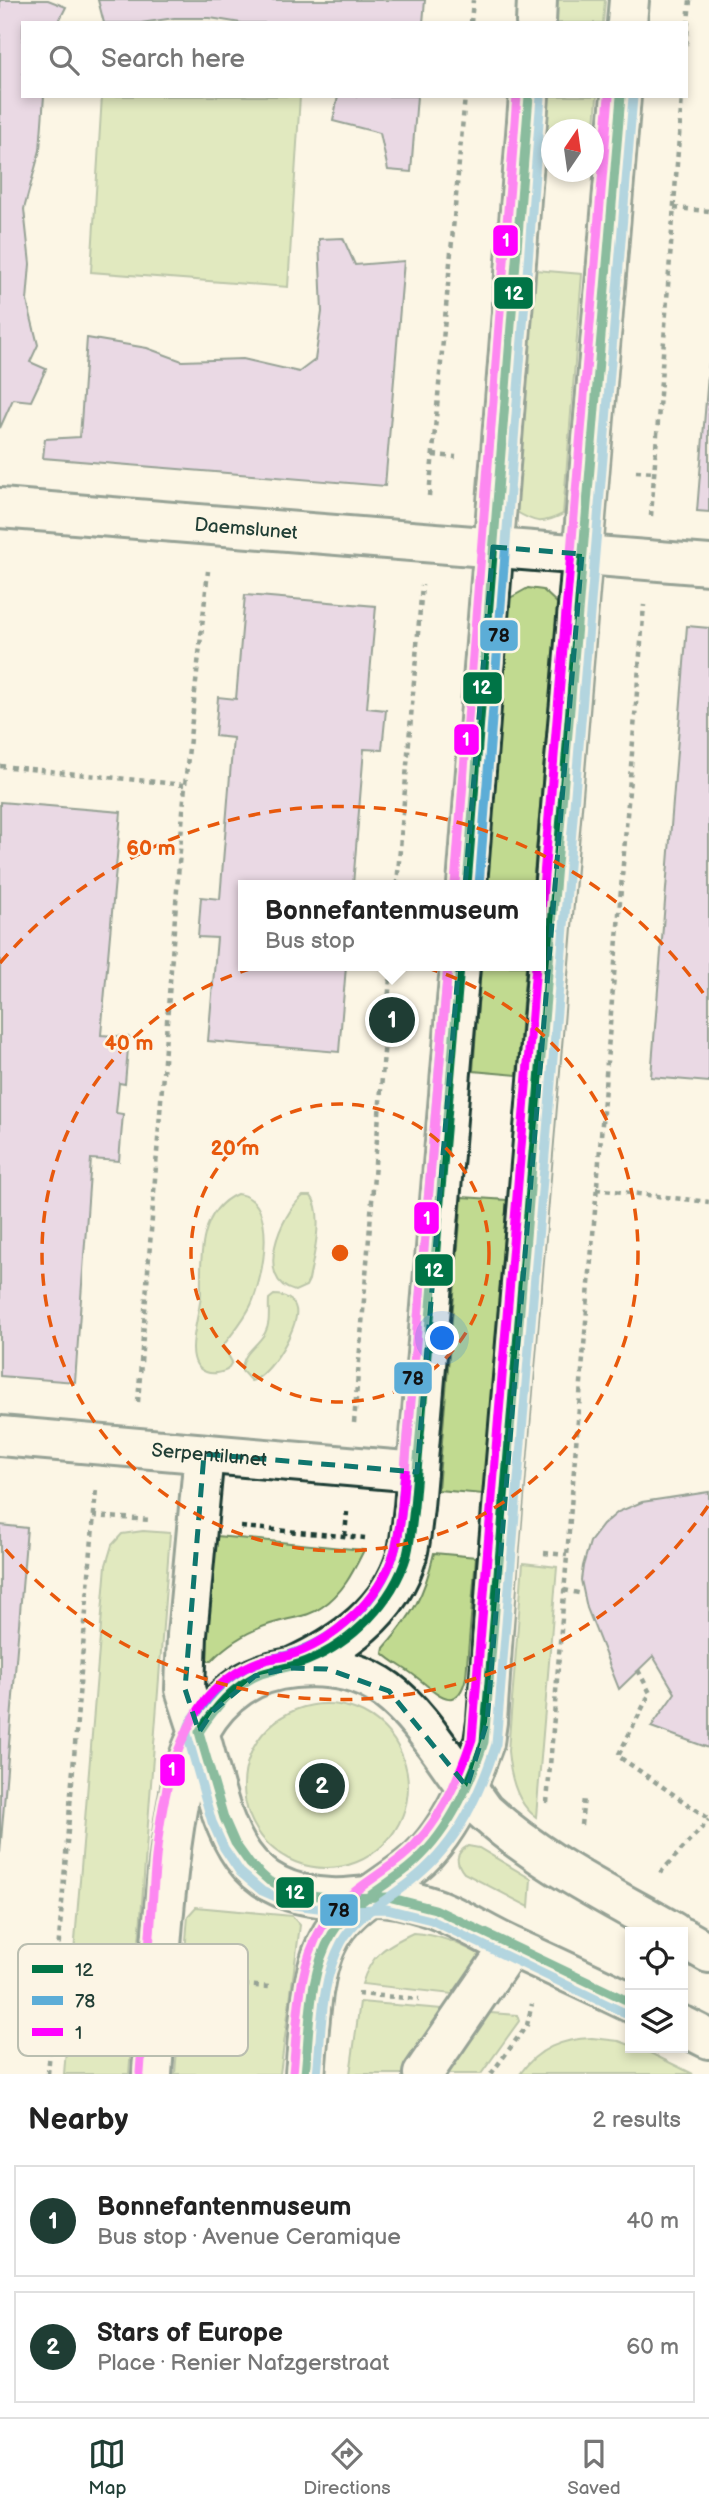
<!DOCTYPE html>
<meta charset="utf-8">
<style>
body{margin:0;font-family:"Balsamiq Sans",sans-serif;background:#f6f6f6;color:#222}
.controls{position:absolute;right:21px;bottom:21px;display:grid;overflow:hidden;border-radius:0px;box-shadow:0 4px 10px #0003}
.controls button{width:63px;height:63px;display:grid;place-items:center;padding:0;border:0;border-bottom:2px solid #e0e0e0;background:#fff;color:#222;font:35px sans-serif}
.compass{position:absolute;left:541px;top:119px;width:63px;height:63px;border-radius:50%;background:#fff;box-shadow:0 4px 10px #0003;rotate:13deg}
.you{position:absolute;left:443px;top:1339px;width:24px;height:24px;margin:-18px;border:5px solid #fff;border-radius:50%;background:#1a73e8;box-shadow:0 0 0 10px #1a73e833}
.badge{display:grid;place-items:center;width:46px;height:46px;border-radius:50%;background:#1f3d34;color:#fff;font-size:23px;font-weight:700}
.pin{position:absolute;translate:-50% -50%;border:4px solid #fff;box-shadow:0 2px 7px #0006}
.popup{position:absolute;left:238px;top:880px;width:308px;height:91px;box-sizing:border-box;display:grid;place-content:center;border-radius:0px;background:#fff;filter:drop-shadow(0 2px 5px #0005);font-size:23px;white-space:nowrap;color:#767676}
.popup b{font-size:26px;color:#222}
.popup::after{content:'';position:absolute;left:50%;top:100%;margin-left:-14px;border:14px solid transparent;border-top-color:#fff}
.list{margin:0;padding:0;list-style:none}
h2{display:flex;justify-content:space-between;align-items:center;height:91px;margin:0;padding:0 28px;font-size:30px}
h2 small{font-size:23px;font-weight:400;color:#767676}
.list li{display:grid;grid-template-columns:46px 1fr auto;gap:21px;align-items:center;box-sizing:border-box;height:112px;margin:0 14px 14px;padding:0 14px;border:2px solid #e0e0e0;border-radius:0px}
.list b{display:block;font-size:26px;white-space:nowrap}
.list p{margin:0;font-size:23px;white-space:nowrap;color:#767676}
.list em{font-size:23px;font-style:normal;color:#767676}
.icon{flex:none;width:38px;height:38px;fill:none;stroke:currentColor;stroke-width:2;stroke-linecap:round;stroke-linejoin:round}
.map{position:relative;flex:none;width:709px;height:2074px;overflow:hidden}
.search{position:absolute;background:#fff;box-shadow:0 4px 10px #0003;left:21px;right:21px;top:21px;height:77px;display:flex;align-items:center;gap:18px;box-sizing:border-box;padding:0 24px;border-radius:0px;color:#767676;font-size:26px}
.sheet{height:343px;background:#fff}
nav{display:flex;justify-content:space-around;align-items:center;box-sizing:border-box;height:98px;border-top:2px solid #e0e0e0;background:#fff;font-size:19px;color:#767676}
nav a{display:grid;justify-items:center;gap:4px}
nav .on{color:#1f3d34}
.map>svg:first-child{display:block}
.green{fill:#c1da90;stroke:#708c62;stroke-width:2}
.building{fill:#d4b6e3;stroke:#1f3d34;stroke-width:2}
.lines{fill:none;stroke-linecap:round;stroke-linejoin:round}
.minor-casing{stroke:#1f3d34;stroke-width:44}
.tertiary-casing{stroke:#1f3d34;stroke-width:44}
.secondary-casing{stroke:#1f3d34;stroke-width:44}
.path{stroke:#1f3d34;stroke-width:4.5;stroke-dasharray:5 5;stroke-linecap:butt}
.minor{stroke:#fcf5e5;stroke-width:38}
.tertiary{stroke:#fcf5e5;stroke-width:38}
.secondary{stroke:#fcf5e5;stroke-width:38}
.bus-1-casing{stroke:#fcf5e5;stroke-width:14}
.bus-2-casing{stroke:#fcf5e5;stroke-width:14}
.bus-3-casing{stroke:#fcf5e5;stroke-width:14}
.bus-1{stroke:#007446;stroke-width:9}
.bus-2{stroke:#5cadd7;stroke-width:9}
.bus-3{stroke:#f0f;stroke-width:9}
.marked{fill:none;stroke:#0f766e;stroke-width:5;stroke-dasharray:14 9;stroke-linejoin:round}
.ring{fill:none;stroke:#e8590c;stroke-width:3.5;stroke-dasharray:12 9}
.labels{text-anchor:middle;stroke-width:5;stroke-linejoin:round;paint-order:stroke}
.street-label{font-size:19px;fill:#1f3d34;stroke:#fcf5e5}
.key{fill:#fcf5e5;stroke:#babeb0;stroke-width:2}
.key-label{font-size:19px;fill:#1f3d34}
.centre{fill:#e8590c;stroke:#fcf5e5;stroke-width:3.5}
.ring-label{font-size:21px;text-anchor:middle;font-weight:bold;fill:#e8590c;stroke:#fcf5e5;stroke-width:5;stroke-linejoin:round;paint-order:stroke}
.line-badge{stroke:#fcf5e5;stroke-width:2.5}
.badge-label{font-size:19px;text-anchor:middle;font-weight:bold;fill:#fff}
.pale-badge-label{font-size:19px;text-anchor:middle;font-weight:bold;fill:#111}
</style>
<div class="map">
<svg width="709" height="2074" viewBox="0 0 709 2074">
<rect width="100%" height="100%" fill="#fcf5e5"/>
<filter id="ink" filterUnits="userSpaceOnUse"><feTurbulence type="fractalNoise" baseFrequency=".0143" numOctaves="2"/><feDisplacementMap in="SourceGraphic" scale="14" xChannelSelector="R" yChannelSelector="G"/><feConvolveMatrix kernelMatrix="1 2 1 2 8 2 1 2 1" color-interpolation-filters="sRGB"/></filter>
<g filter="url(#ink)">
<!-- green -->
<g class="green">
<polygon points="556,0 605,0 603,23 554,23"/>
<polygon points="102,96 300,96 288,287 91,272"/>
<polygon points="548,96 597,96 594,142 594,130 552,130 551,148 544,147"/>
<path d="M535 270 582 274 563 514C541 525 535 523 515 511Z"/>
<polygon points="528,588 543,590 558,604 533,885 487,885 510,598"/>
<polygon points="481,966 526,966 517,1075 473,1071"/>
<path d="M237 1194C280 1199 263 1278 251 1305 244 1320 233 1332 223 1346L232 1362 227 1370C220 1373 213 1375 206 1372 180 1363 201 1314 201 1293 201 1258 198 1211 237 1194Z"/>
<path d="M303 1196H311C325 1213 313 1259 309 1280L306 1286 295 1291C253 1281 281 1214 303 1196Z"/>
<polygon points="462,1197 507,1200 483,1494 438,1490"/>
<path d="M274 1295C284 1295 294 1299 296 1309 300 1326 268 1379 251 1381L242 1371C242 1352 256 1348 265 1333 271 1323 268 1310 269 1299Z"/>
<polygon points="143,1531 170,1533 129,2074 64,2074 106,1565 112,1545 122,1534"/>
<path d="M216 1536 364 1550C353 1572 343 1593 322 1607 310 1616 295 1617 281 1621 253 1628 231 1640 211 1661H204Z"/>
<path d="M434 1553 476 1557 466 1677C457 1717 435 1691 415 1676 405 1668 392 1662 383 1653L384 1648C413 1614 424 1597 434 1553Z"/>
<path d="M523 1563 557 1567 536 1817C516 1803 510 1774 508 1751Z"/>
<circle cx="326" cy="1786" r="82"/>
<path d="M468 1846 479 1848 531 1879 529 1907 464 1873C455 1862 455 1853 468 1846Z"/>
<polygon points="196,1907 292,1916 300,1925 280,2074 175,2074 188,1916"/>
<path d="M413 1933C440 1934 461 1945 485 1957L461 1995 362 1984C371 1954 386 1946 413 1933Z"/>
<polygon points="360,2002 442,2009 446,2011 407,2074 350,2074"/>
<polygon points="477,2012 517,2015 519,2021 481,2074 438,2074"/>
<path d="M592 2038 619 2041 630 2045V2048H640L693 2074H520C538 2048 562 2039 592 2038Z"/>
</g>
<!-- building -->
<g class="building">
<polygon points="0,0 48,0 66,7 58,23 23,23 23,96 44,96 40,150 24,209 30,264 27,301 38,345 30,362 46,369 31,401 13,399 0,428"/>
<polygon points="98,0 425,0 423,23 241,23 210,18 174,18 141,23 104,23"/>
<polygon points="338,96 417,96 411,172 388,170 380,133 333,121"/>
<polygon points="343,238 355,265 404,261 385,486 43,458 45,439 80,437 87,338 147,348 182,361 243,359 299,372 315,360 322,312 319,239"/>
<polygon points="709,363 709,512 697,511"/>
<polygon points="245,595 376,606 367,708 386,710 382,750 364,749 353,885 243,885 243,966 346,966 339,1052 208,1041 217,938 198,937 201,897 220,899 233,738 215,736 218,697 236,699"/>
<polygon points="687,626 709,628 709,1082 651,1077"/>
<polygon points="0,802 121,812 101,1035 129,1037 125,1084 119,1083 116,1113 123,1114 119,1161 91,1159 75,1382 0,1376"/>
<polygon points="709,1492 709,1748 651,1727 675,1693 653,1656 619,1689 587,1608 581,1580 583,1566 590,1542 603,1525 618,1512 642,1502"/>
<polygon points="0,1525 27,1528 0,1853"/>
</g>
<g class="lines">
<defs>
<g id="minor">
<path id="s1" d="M0 508 709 565"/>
<path id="s2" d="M0 1436 417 1472"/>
<polyline points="199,1732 185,1689 187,1635 204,1454"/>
</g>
<g id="tertiary">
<polyline points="536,23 537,0"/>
<polyline points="627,23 629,0"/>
<polyline points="467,885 529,96"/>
<path d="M291 1668C341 1645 391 1612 407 1555 411 1540 412 1523 414 1507L460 966"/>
<polyline points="467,1787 484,1742 487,1722 497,1568 621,96"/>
</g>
<g id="secondary">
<path d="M199 1732C223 1812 227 1893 330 1898 342 1899 354 1897 367 1896 385 1895 406 1899 424 1905 455 1914 481 1933 510 1946 550 1964 590 1983 630 2002"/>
<polyline points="683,1938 709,1953"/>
<polyline points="683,2026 709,2039"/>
<path d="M152 2074C158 1990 162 1904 175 1821 180 1791 186 1756 201 1729 221 1694 253 1671 294 1668 377 1661 407 1703 450 1764 461 1780 473 1795 484 1811 540 1862 608 1895 673 1932"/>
<path d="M305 2074C309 2036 310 1976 327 1943 346 1902 389 1887 420 1858 441 1838 455 1812 467 1787"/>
<polyline points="423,2074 510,1947"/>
</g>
</defs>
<!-- minor casing -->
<use href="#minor" class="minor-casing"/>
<!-- tertiary casing -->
<use href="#tertiary" class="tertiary-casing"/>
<!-- secondary casing -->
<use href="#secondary" class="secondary-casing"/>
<!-- path -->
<g class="path">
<polyline points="471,23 473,0"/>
<polyline points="686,45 690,0"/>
<polyline points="674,208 709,211"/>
<polyline points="433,455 456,457"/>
<polyline points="636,471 654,472"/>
<polyline points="429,496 465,96"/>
<polyline points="651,516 682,96"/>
<polyline points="0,766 185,785"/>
<polyline points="397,885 422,585"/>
<polyline points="596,1189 709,1202"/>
<polyline points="138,1402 185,785 208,571"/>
<polyline points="354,1423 391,966"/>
<polyline points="93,1516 152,1520"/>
<polyline points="241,1527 365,1538"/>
<polyline points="345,1536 347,1512"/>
<polyline points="544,1553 567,1555"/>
<polyline points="564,1590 583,1594"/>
<polyline points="638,1670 650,1693 618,1756 709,1819"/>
<polyline points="547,1803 644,605"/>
<polyline points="581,1825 584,1798"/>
<polyline points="660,1873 709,1820"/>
<polyline points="57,1970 115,1975"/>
<polyline points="204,1982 269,1987"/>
<polyline points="358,1994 419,1999"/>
<polyline points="48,2074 96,1489"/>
<polyline points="491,2074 527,2025 532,2004"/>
</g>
<!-- minor -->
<use href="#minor" class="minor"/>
<!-- tertiary -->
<use href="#tertiary" class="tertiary"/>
<!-- secondary -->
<use href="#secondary" class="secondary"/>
<defs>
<g id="bus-1">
<polyline points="467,885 529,96"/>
<path d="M460 966 414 1507C412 1523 411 1539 407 1555 393 1602 352 1643 307 1661 292 1667 276 1669 261 1674 233 1685 215 1708 199 1732L224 1818 235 1843 250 1864 269 1881 296 1893 335 1898 388 1897 435 1909 630 2002"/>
<path d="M305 2074C310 2028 308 1974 332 1934 350 1904 382 1889 408 1868 447 1836 468 1789 484 1742L621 96"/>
</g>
<g id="bus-2">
<polyline points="479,885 541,97"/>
<path d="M448 966 402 1506C400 1522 399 1538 394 1553 379 1601 338 1638 291 1654 283 1657 274 1657 265 1660 239 1668 218 1685 202 1707 195 1715 187 1724 187 1734L212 1822 224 1848 240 1872 262 1891 294 1905 334 1910 387 1909 431 1920 625 2013"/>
<path d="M317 2074C322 2031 320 1982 341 1943 358 1912 392 1898 417 1876 458 1842 480 1794 496 1744L633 97"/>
</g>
<g id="bus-3">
<polyline points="455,884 517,96"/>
<polyline points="541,912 609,96"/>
<path d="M140 2073C143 2027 147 1981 150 1935 156 1860 157 1769 202 1705 216 1685 238 1669 261 1661 269 1658 278 1658 287 1656 334 1642 379 1600 394 1553 399 1538 400 1522 402 1506L448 966"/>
<path d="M293 2073C298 2025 296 1970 322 1927 341 1895 374 1880 402 1857 438 1827 457 1783 472 1739L536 966"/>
</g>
</defs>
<!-- bus-1 casing -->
<use href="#bus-1" class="bus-1-casing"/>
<!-- bus-2 casing -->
<use href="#bus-2" class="bus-2-casing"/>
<!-- bus-3 casing -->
<use href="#bus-3" class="bus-3-casing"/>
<!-- bus-1 -->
<use href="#bus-1" class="bus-1"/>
<!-- bus-2 -->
<use href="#bus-2" class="bus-2"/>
<!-- bus-3 -->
<use href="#bus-3" class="bus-3"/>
</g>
</g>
<!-- marked area -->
<path d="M0 0H709V2074H0ZM493 547 582 554 487 1722 467 1787 389 1691 327 1669 291 1668 255 1676 213 1711 199 1732 185 1689 204 1454 417 1472Z" fill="#fcf5e5" fill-opacity=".55" fill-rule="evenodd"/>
<path class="marked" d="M493 547 582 554 487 1722 467 1787 389 1691 327 1669 291 1668 255 1676 213 1711 199 1732 185 1689 204 1454 417 1472Z"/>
<!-- distance rings -->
<g class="ring">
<circle cx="340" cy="1253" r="149"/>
<circle cx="340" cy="1253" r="298"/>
<path d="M708 1506A447 447 0 0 1 0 1543M0 963A447 447 0 0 1 708 1000"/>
</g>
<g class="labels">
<!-- street labels -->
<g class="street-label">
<text dy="7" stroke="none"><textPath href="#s1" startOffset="247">Daemslunet</textPath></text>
<text dy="7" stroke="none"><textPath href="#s2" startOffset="210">Serpentilunet</textPath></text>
</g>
</g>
<!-- legend -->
<rect x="18" y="1944" width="230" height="112" rx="10" class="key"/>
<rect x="32" y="1965" width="31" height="8" fill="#007446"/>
<rect x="32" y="1996" width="31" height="9" fill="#5cadd7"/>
<rect x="32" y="2028" width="31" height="8" fill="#f0f"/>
<g class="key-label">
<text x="75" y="1976">12</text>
<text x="75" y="2007">78</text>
<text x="75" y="2039">1</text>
</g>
<circle cx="340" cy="1253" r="10" class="centre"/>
<g class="ring-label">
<text x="151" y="855">60 m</text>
<text x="129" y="1050">40 m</text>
<text x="235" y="1155">20 m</text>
</g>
<g class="line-badge">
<rect x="492" y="224" width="27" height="33" rx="7" fill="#f0f"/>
<rect x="493" y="276" width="41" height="34" rx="7" fill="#007446"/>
<rect x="479" y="619" width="40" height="33" rx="7" fill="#5cadd7"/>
<rect x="462" y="671" width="41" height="34" rx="7" fill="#007446"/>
<rect x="453" y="723" width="27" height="33" rx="7" fill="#f0f"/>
<rect x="413" y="1201" width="27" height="34" rx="7" fill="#f0f"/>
<rect x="414" y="1253" width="40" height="34" rx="7" fill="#007446"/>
<rect x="393" y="1361" width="40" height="34" rx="7" fill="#5cadd7"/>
<rect x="159" y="1753" width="27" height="34" rx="7" fill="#f0f"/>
<rect x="275" y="1876" width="40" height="33" rx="7" fill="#007446"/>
<rect x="319" y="1893" width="40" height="34" rx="7" fill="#5cadd7"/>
</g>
<g class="badge-label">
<text x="506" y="247">1</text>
<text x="514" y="300">12</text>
<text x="482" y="694">12</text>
<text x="466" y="746">1</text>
<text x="427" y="1225">1</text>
<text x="434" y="1277">12</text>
<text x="172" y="1776">1</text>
<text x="295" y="1899">12</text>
</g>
<g class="pale-badge-label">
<text x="499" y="642">78</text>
<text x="413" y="1385">78</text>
<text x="339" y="1917">78</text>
</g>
</svg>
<div class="controls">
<button><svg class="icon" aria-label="locate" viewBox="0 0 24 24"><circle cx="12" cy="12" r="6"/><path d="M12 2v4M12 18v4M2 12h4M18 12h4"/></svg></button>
<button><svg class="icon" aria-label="layers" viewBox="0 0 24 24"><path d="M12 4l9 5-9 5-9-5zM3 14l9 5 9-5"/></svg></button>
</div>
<svg class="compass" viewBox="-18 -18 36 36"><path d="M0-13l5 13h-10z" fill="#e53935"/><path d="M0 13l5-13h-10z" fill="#767676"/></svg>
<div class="you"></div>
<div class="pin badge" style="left:392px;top:1020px">1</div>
<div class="popup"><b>Bonnefantenmuseum</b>Bus stop</div>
<div class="pin badge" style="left:322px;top:1786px">2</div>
<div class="search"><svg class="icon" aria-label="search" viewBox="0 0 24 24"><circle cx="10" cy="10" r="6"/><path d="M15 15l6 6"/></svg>Search here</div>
</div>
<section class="sheet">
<h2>Nearby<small>2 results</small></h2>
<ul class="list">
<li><span class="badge">1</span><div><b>Bonnefantenmuseum</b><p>Bus stop · Avenue Ceramique</p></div><em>40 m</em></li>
<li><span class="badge">2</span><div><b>Stars of Europe</b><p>Place · Renier Nafzgerstraat</p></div><em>60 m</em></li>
</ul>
</section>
<nav>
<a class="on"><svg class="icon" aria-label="map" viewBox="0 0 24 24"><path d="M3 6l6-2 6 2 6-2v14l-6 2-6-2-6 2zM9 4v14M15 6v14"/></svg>Map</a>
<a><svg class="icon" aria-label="directions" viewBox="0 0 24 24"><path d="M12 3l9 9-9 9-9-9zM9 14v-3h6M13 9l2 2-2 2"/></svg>Directions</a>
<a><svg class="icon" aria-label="saved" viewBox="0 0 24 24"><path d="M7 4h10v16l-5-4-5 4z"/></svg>Saved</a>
</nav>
